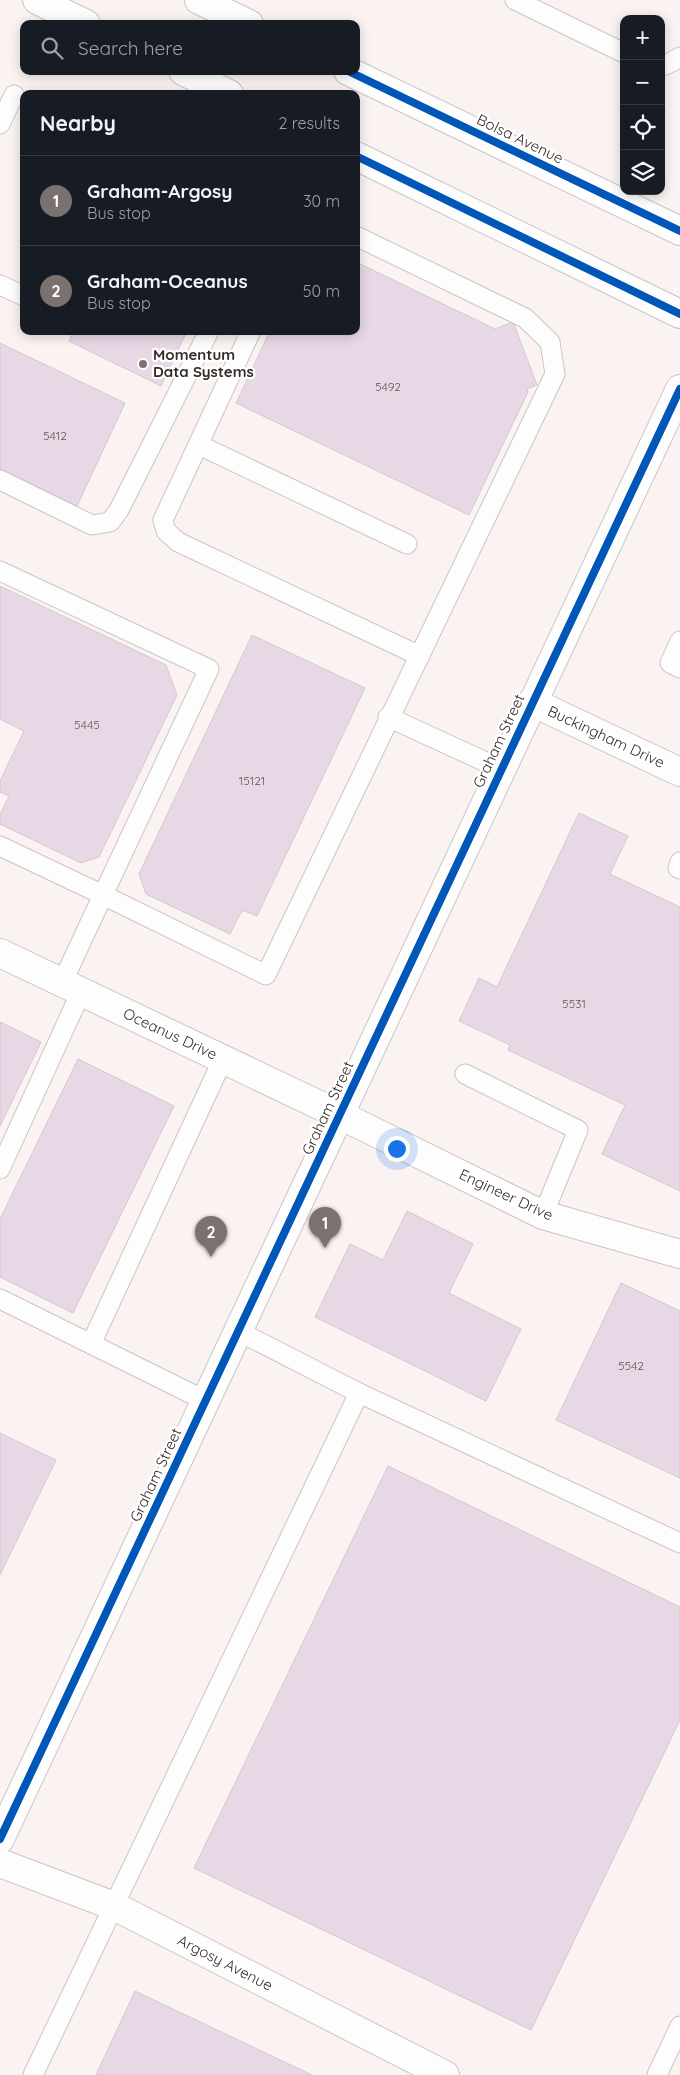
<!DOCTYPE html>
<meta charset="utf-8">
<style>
body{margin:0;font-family:Quicksand,sans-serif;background:#242831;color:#f1f3f6}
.controls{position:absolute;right:15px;top:15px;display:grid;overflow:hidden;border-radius:10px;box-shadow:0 2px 12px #0003}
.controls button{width:45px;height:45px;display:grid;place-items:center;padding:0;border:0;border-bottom:1px solid #363941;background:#171b24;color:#f1f3f6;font:25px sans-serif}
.you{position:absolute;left:396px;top:1148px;width:18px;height:18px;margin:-12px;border:4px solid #fff;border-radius:50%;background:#1a73e8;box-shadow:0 0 0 8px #1a73e833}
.badge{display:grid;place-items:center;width:32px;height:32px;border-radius:50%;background:#7b716e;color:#fff;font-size:16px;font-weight:700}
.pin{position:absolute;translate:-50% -41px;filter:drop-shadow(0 1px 2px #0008)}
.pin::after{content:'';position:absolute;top:26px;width:18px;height:15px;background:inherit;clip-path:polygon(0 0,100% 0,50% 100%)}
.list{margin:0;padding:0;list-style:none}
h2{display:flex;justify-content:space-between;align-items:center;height:65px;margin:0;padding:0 20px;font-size:21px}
h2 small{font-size:16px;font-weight:400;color:#9ea1a6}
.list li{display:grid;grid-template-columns:32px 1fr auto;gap:15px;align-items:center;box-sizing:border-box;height:90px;padding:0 20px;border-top:1px solid #363941}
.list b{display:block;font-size:19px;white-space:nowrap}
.list p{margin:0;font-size:16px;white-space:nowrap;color:#9ea1a6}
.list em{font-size:16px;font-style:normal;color:#9ea1a6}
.icon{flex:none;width:28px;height:28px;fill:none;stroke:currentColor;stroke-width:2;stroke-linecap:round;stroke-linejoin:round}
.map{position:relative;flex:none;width:680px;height:2075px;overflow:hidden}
.search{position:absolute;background:#171b24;box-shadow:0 2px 12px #0003;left:20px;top:20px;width:340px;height:55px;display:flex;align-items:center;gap:12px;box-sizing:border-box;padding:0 18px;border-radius:10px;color:#9ea1a6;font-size:19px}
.panel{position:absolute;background:#171b24;box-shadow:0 2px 12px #0003;left:20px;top:90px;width:340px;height:245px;border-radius:10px}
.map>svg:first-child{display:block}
.building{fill:#e8d8e6;stroke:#d0cacd}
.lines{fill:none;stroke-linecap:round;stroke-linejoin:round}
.service-casing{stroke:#cdc4c1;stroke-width:21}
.minor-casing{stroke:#cdc4c1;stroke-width:30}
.tertiary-casing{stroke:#cdc4c1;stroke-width:30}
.secondary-casing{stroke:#cdc4c1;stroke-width:30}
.service{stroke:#fefdfd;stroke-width:19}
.minor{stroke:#fefdfd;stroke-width:28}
.tertiary{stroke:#fefdfd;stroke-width:28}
.secondary{stroke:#fefdfd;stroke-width:28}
.cycleway-casing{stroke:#fff;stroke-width:11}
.cycleway{stroke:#0057b8;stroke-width:8}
.poi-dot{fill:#7b716e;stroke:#fff;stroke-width:2}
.labels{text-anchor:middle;stroke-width:4.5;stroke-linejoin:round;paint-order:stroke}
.number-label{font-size:12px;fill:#625657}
.street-label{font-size:15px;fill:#362b27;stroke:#fff}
.poi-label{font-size:15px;font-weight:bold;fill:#362b27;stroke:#fff;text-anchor:start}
</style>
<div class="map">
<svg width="680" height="2075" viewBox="0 0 680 2075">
<rect width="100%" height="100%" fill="#faf3f1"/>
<!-- building -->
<g class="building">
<polygon points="356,262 495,329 513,322 537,385 527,389 528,392 469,515 236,403 270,331 356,331"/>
<polygon points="74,331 187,331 161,386 69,341"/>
<polygon points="0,343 125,403 77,506 0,469"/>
<polygon points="0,586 166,665 177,695 99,857 81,863 0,824 0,814 9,796 0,792 0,781 24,731 0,719"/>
<polygon points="252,635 365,688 257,916 242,910 230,934 146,894 139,874"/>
<polygon points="579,813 628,836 610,874 680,907 680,1191 602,1154 625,1105 508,1050 510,1045 459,1021 479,978 497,987"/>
<polygon points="0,1022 41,1042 0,1126"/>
<polygon points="78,1059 174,1106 73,1313 0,1277 0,1219"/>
<polygon points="407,1211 473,1244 449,1293 521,1329 486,1401 315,1317 350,1244 383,1260"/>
<polygon points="621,1283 680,1311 680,1478 556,1420"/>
<polygon points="0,1433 56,1460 0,1575"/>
<polygon points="388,1466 680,1607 680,1720 531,2030 194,1868"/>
<polygon points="135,1991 312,2075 96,2075"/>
</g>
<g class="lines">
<defs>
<g id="service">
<polyline points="515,0 624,53"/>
<polyline points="661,63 666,65 680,57"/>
<polyline points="0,124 14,95"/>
<polyline points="0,285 24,296"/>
<polyline points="251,331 163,520 166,531 178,542 420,656"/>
<polyline points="199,445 407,544"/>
<polyline points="0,480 92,525 110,522 119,510 209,331"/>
<polyline points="0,571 209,669 103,895 0,846"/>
<polyline points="680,641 670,663 680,668"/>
<polyline points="388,717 501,769"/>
<polyline points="680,862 678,868 680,869"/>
<polyline points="62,983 103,895 266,975 555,374 550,342 525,318 356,236"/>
<polyline points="465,1074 578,1130 543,1215"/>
<polyline points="0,1169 81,992"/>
<polyline points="0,1299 206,1401"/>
<polyline points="238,1331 359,1393 680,1543"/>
<polyline points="91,1344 223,1059"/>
<polyline points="33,2075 359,1393"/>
<polyline points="657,2075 680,2026"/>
</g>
<g id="minor">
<polyline points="532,702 680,772"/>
<polyline points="0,953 340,1115 543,1215 680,1254"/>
<polyline points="0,1863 114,1906 445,2075"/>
</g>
<polyline id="tertiary" points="0,1839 680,389"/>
<g id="secondary">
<polyline points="37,0 86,24"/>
<polyline points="199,0 249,24"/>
<polyline points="183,71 229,94"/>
<polyline points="348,71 680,231"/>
<polyline points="356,156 680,314"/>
</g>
</defs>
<!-- service casing -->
<use href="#service" class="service-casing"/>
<!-- minor casing -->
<use href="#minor" class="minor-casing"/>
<!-- tertiary casing -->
<use href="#tertiary" class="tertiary-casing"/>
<!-- secondary casing -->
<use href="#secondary" class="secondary-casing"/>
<!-- service -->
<use href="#service" class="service"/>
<!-- minor -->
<use href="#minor" class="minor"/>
<!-- tertiary -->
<use href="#tertiary" class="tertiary"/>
<!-- secondary -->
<use href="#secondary" class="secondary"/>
<defs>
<g id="cycleway">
<polyline points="348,71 680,231"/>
<polyline points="356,156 680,314"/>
<polyline points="0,1839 680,389"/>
</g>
</defs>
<!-- cycleway casing -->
<use href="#cycleway" class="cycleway-casing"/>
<!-- cycleway -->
<use href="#cycleway" class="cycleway"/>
</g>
<!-- markers -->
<circle class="poi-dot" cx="143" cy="364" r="5"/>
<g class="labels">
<!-- number labels -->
<g class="number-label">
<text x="388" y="391">5492</text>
<text x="55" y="440">5412</text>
<text x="87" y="729">5445</text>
<text x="252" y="785">15121</text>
<text x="574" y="1008">5531</text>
<text x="631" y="1370">5542</text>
</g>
<!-- street labels -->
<g class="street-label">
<text transform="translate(520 139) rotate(26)" y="5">Bolsa Avenue</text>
<text transform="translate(606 737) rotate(25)" y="5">Buckingham Drive</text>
<text transform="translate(499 741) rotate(-65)" y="5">Graham Street</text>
<text transform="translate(170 1034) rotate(25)" y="5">Oceanus Drive</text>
<text transform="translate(328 1108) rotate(-65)" y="5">Graham Street</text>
<text transform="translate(506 1195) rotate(25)" y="5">Engineer Drive</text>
<text transform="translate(156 1475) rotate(-65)" y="5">Graham Street</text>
<text transform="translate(225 1963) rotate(27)" y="5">Argosy Avenue</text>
</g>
<!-- poi labels -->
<g class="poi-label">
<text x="153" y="360">Momentum<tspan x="153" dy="17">Data Systems</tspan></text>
</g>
</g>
</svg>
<div class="controls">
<button>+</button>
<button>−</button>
<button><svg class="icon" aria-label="locate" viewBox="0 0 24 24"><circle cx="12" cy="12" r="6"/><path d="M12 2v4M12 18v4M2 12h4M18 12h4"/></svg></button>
<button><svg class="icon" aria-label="layers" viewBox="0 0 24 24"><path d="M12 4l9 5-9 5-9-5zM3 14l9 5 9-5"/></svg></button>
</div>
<div class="you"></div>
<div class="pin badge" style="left:325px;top:1248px">1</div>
<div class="pin badge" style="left:211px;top:1257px">2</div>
<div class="search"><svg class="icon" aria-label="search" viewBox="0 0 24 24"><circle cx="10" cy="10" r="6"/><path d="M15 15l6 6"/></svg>Search here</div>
<section class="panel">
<h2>Nearby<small>2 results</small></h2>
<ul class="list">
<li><span class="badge">1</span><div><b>Graham-Argosy</b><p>Bus stop</p></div><em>30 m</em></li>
<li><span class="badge">2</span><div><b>Graham-Oceanus</b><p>Bus stop</p></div><em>50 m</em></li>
</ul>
</section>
</div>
